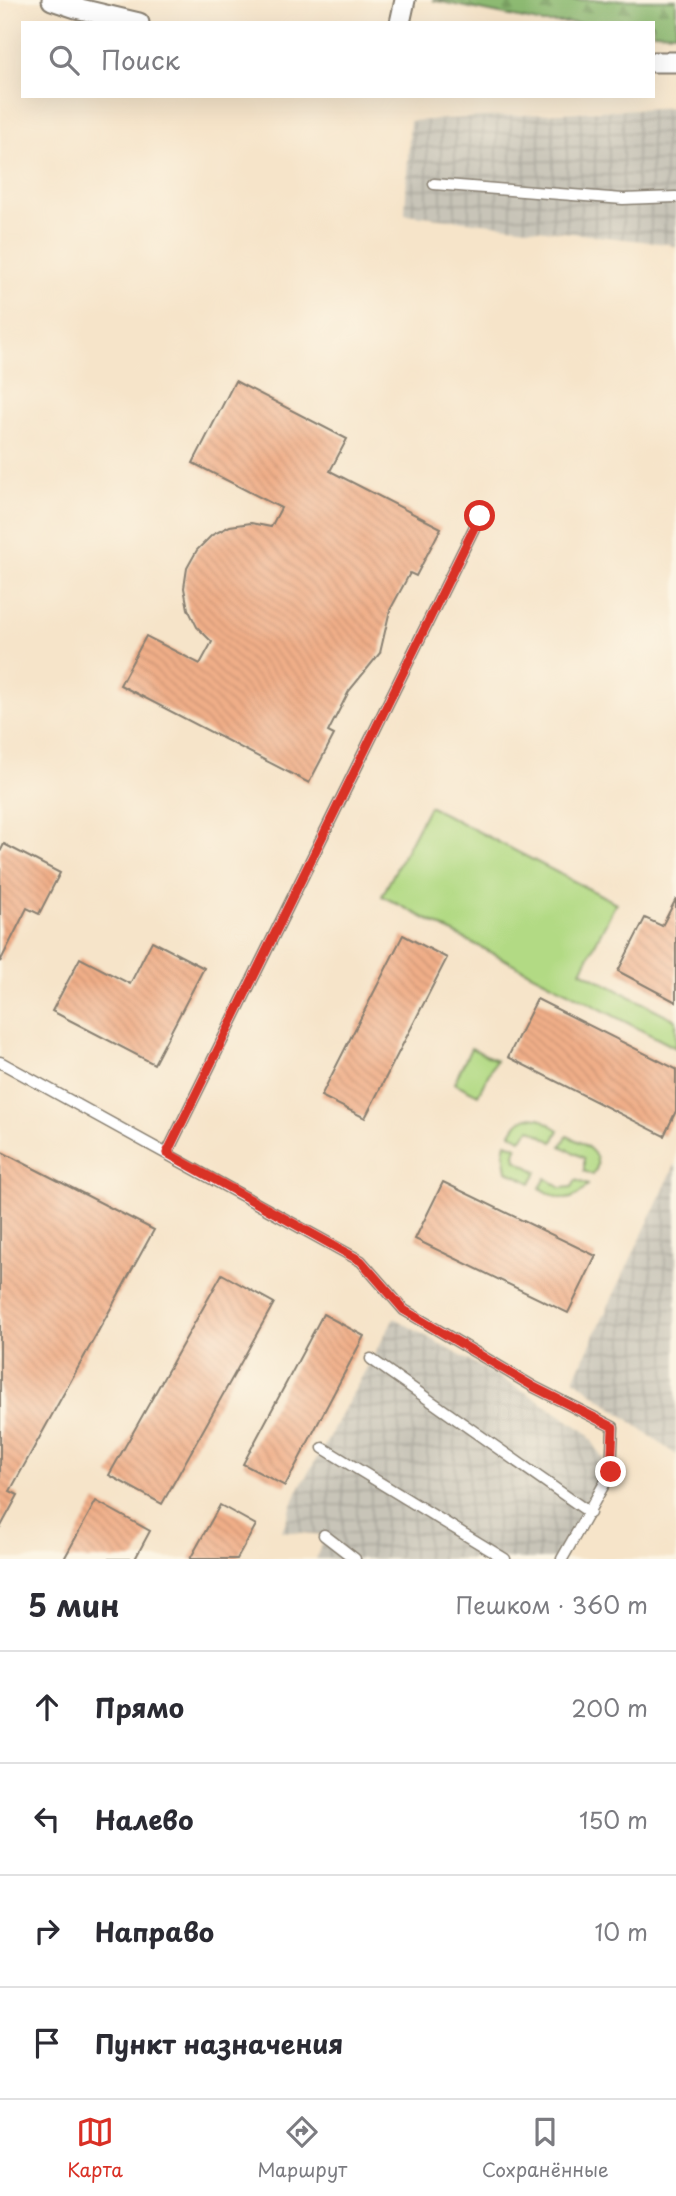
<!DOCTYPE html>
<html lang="ru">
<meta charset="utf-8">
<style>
body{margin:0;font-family:"Playpen Sans",sans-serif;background:#f7f7f7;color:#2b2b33}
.stop{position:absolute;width:21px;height:21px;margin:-16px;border:5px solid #d93025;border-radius:50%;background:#fff}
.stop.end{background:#d93025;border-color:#fff;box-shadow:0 2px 7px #0008}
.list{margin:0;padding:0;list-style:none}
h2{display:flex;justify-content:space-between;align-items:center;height:91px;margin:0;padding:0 28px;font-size:30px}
h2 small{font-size:23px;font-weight:400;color:#7c7c81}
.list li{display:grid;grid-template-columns:46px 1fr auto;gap:21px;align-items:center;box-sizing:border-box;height:112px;padding:0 28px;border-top:2px solid #e1e1e2}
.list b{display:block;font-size:26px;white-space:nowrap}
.list em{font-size:23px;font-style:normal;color:#7c7c81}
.icon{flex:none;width:38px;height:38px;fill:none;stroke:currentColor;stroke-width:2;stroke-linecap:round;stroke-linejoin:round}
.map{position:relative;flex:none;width:676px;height:1559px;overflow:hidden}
.search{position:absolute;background:#fff;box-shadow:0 7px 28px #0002;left:21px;right:21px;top:21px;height:77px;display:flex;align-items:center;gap:18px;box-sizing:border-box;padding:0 24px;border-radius:0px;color:#7c7c81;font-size:26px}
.sheet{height:539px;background:#fff}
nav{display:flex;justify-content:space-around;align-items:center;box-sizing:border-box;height:98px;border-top:2px solid #e1e1e2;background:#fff;font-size:19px;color:#7c7c81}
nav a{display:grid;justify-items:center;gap:4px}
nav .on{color:#d93025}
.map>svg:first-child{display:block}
.industrial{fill:url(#industrial-grid)}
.green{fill:#b2da84;stroke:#677b50;stroke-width:2}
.forest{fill:url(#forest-firs);stroke:#546b47;stroke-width:2}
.building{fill:url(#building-back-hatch)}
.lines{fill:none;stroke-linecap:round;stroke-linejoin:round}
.service-casing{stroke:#898072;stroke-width:13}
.minor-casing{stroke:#898072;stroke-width:23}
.service{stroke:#fff;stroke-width:10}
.minor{stroke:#fff;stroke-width:19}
.route{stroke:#d93025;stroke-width:9}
</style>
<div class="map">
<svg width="676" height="1559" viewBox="0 0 676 1559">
<defs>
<pattern id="industrial-grid" width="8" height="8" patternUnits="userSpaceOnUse" patternTransform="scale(1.75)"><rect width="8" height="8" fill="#c8c4b8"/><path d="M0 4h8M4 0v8" fill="none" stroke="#aba89e"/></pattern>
<pattern id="forest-firs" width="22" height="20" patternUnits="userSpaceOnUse" patternTransform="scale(1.75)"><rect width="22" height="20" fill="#8dba72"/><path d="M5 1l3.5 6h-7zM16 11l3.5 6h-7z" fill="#799f62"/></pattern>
<pattern id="building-back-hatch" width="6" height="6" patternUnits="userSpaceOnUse" patternTransform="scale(1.75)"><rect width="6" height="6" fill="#f0ae88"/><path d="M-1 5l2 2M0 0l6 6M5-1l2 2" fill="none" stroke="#cd9575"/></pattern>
</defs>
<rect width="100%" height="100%" fill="#fcf5e5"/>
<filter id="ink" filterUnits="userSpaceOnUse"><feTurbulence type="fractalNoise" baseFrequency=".0143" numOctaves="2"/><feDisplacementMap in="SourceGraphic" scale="14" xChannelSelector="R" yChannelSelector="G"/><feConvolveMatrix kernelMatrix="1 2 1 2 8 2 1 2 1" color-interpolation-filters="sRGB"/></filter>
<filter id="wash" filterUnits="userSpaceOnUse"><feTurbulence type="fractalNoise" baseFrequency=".00686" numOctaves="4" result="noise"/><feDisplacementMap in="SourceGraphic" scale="28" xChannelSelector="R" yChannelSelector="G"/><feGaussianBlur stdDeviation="1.57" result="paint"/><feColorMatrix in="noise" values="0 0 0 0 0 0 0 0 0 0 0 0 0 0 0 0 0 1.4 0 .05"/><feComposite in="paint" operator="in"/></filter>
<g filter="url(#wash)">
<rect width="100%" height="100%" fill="#f6e4c9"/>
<!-- industrial -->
<g class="industrial">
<polygon points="676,107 676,247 668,244 405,214 410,121"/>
<polygon points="676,1163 676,1455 574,1379"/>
<polygon points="394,1318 530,1395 587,1433 611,1472 562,1559 316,1559 324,1535 282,1531 298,1490 323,1448"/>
</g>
<!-- green -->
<g class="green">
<polygon points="429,806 616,903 581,971 676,1020 676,1048 382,896"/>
<polygon points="471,1048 496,1060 478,1095 454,1083"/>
<path d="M529 1117 540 1118 559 1130 553 1142 530 1129 521 1139 511 1133C516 1124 519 1120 529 1117Z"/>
<path d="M567 1136C584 1143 607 1155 593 1175L584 1171V1158L561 1146Z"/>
<polygon points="506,1143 517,1147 515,1154 516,1160 537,1172 531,1183 507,1171 504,1152"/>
<path d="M546 1178 561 1188 572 1187 576 1180 588 1185C570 1206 561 1200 540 1188Z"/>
</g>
<!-- forest -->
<polygon class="forest" points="432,0 676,0 676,33 653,32 653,23 543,23"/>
<g id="blocks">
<!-- building -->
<g class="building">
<polygon points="235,381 347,439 330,471 441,528 416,576 410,573 390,610 380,653 349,691 328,732 334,735 309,783 120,685 146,636 200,664 212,642 197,627 188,609 184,588 187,568 197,550 212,535 230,526 251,523 271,527 281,508 193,463"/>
<polygon points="4,844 60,873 39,914 27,908 0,962 0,852"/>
<polygon points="676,899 676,1002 618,971 645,918 662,926"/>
<polygon points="403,935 447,958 365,1118 321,1096"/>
<polygon points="152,941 204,968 154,1064 52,1011 80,958 130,984"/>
<polygon points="537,999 676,1069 676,1111 664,1136 508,1057"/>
<polygon points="0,1151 154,1230 10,1491 18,1495 0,1528"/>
<polygon points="443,1182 596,1256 568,1313 415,1239"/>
<polygon points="222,1274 274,1303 162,1504 109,1475"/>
<polygon points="323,1314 364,1336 285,1486 243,1464"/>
<polygon points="96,1501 150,1531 135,1559 64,1559"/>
<polygon points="220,1505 256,1525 237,1559 190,1559"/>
</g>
</g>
</g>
<g filter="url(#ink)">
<use href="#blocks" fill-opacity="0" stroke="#898072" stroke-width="2"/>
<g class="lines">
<defs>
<g id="service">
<polyline points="434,184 623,199 676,197"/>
<polyline points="0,1062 361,1261 404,1310 534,1387 613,1427 611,1472 562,1559"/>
<polyline points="167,1153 480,516"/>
<polyline points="371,1359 590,1513"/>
<polyline points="323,1448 505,1559"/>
<polyline points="324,1535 355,1559"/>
</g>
<g id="minor">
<polyline points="52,0 76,8 139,23"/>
<polyline points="400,23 405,0"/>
<polyline points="653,62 676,62"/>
</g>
</defs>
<!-- service casing -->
<use href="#service" class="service-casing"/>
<!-- minor casing -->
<use href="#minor" class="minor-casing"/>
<!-- service -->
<use href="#service" class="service"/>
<!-- minor -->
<use href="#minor" class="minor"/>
</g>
</g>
<g class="lines" filter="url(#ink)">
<!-- route -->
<polyline class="route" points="480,516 167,1153 361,1261 404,1310 534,1387 613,1427 611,1472"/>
</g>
</svg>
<div class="stop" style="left:480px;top:516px"></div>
<div class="stop end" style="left:611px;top:1472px"></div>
<div class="search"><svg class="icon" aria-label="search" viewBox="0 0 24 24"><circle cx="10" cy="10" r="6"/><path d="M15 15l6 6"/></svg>Поиск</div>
</div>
<section class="sheet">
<h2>5 мин<small>Пешком · 360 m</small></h2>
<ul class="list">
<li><svg class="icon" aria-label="ahead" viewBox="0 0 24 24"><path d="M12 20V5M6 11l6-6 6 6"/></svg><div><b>Прямо</b></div><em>200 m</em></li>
<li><svg class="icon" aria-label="left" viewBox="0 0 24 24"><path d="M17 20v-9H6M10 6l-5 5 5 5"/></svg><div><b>Налево</b></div><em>150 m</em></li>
<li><svg class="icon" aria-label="right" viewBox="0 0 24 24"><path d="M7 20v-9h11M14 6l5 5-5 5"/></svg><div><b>Направо</b></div><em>10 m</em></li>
<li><svg class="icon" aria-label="arrive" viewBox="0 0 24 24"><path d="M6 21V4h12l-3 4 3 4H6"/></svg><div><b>Пункт назначения</b></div></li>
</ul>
</section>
<nav>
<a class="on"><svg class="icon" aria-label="map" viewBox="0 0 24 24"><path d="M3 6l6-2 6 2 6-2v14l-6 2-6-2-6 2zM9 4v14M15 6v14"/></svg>Карта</a>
<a><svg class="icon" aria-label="directions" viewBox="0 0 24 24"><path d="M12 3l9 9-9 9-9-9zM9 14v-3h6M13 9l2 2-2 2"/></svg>Маршрут</a>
<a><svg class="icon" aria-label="saved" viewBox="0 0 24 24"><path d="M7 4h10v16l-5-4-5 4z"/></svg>Сохранённые</a>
</nav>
